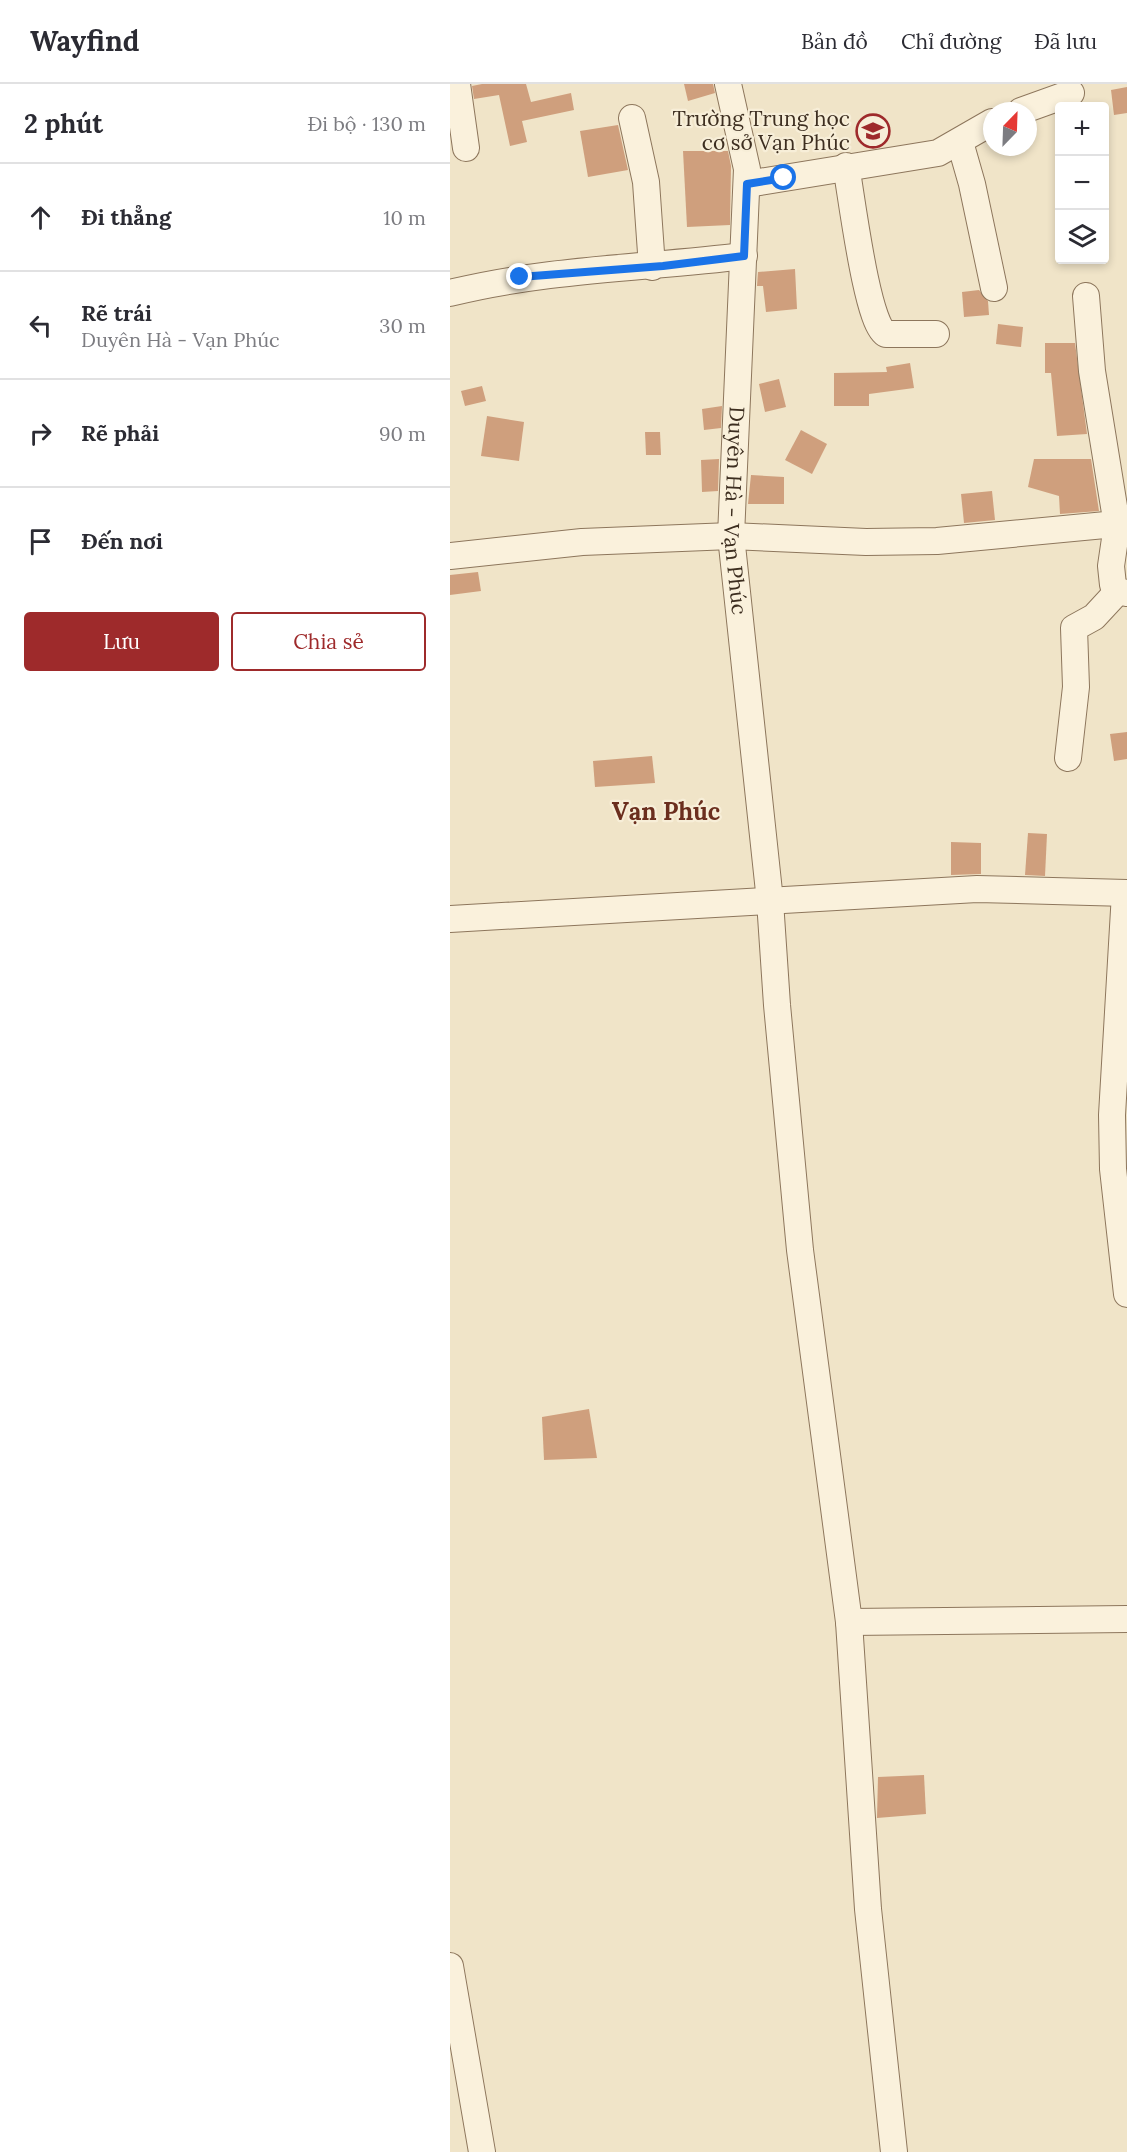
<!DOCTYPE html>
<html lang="vi">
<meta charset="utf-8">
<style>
body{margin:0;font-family:Lora,serif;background:#f7f7f7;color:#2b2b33}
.controls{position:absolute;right:18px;top:18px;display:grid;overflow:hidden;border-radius:6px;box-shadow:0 3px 9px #0003}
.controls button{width:54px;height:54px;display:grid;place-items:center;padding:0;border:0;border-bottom:2px solid #e1e1e2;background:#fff;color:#2b2b33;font:30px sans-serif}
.compass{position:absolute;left:533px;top:18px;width:54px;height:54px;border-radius:50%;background:#fff;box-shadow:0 3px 9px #0003;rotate:23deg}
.stop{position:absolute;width:18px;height:18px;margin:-14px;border:4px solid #1a73e8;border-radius:50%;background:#fff}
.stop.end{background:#1a73e8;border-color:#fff;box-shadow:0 2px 6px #0008}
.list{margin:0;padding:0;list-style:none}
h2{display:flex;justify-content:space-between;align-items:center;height:78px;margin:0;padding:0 24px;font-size:26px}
h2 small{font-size:20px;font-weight:400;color:#7c7c81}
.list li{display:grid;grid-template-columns:39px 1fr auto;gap:18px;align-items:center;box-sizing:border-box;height:108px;padding:0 24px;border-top:2px solid #e1e1e2}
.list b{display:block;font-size:22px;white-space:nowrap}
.list p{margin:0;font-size:20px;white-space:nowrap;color:#7c7c81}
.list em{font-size:20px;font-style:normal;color:#7c7c81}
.actions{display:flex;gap:12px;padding:18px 24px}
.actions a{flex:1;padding:14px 0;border:2px solid #9e2a2b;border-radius:6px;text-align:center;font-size:21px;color:#9e2a2b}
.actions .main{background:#9e2a2b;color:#fff}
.icon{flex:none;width:33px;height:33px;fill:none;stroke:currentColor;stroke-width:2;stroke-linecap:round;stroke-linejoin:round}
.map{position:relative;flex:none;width:677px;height:2068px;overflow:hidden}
header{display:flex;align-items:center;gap:36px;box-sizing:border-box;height:84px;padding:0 30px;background:#fff;border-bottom:2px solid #e1e1e2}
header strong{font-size:28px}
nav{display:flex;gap:33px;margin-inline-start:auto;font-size:21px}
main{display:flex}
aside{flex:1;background:#fff}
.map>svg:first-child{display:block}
.building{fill:#cf9f7d}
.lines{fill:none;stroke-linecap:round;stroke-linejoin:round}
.minor-casing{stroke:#8d765c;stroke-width:28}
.minor{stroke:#faf1dc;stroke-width:26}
.route{stroke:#1a73e8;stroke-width:8}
.labels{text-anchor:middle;stroke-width:4.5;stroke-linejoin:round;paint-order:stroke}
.poi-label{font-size:21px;fill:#3d2e20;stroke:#f7eed8;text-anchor:end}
.street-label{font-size:21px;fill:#3d2e20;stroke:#f7eed8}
.quarter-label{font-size:24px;font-weight:bold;fill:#6b2e1e;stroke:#f7eed8}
</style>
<header>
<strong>Wayfind</strong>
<nav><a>Bản đồ</a><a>Chỉ đường</a><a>Đã lưu</a></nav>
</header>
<main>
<aside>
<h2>2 phút<small>Đi bộ · 130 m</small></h2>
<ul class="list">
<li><svg class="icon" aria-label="ahead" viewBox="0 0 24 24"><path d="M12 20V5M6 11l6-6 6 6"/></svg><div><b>Đi thẳng</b></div><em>10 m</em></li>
<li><svg class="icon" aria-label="left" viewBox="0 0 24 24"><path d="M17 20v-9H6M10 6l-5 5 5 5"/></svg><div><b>Rẽ trái</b><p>Duyên Hà - Vạn Phúc</p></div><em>30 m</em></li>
<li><svg class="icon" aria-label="right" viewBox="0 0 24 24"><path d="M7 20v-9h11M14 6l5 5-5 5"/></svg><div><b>Rẽ phải</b></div><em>90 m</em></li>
<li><svg class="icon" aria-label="arrive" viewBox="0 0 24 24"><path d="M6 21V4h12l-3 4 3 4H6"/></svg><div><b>Đến nơi</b></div></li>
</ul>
<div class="actions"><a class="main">Lưu</a><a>Chia sẻ</a></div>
</aside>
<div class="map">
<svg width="677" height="2068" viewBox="0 0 677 2068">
<rect width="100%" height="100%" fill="#f0e4c8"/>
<!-- building -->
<g class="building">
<polygon points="32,0 76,0 81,18 121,9 124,26 72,37 77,58 60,62 49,11 24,15 22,2"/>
<polygon points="234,0 263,0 265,9 238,17"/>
<polygon points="677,3 677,29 664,31 661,6"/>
<polygon points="168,41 178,86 138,93 130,47"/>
<polygon points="233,67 278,67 281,82 280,141 237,143"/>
<polygon points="345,185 347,225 316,228 313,202 307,202 308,188"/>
<polygon points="529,206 538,217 539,231 514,233 512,208"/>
<polygon points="548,240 573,243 571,263 546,260"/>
<polygon points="595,259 625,259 637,350 607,352 601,289 595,289"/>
<polygon points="460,279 464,304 419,310 419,322 384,322 384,289 437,288 436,283"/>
<polygon points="329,295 336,323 315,328 309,300"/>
<polygon points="32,302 36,317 15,322 11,307"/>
<polygon points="272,322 271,344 254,346 252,325"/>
<polygon points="37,332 74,338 69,377 31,372"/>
<polygon points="351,346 377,360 362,390 335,376"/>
<polygon points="195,348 210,348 211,371 196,371"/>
<polygon points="269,375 268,407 252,408 251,376"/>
<polygon points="584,375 641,375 649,427 610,430 609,412 578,403"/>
<polygon points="301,391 334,393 334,420 298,420"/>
<polygon points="542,407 545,436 514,439 511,410"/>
<polygon points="28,488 31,507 0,511 0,491"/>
<polygon points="677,648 677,675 664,677 660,650"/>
<polygon points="202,672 205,699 145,703 143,677"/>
<polygon points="578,749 597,750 595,792 575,791"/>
<polygon points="501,758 531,759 531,790 501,791"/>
<polygon points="139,1325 147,1374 94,1376 92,1333"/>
<polygon points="474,1691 476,1730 427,1734 428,1693"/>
</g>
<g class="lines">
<defs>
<g id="minor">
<polyline points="7,0 16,64"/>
<path id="s1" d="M278 0 297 85 281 452 320 817 327 921 350 1166 399 1538 418 1825 444 2068"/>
<polyline points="571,27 621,9"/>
<polyline points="182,34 196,98 202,183"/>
<polyline points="510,58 522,100 544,204"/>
<path d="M396 82C401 108 417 242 436 250H486"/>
<polyline points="297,100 488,69 542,38"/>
<path d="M0 209C97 185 195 184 294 172"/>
<polyline points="636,212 642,287 667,441 661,482 663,501 668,507 677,509"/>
<polyline points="0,472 132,458 281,452 416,458 487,457 677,439"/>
<polyline points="618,674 626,603 624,544 644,533 668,507"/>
<polyline points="675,809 662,1031 663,1085 677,1210"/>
<polyline points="0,835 527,805 677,809"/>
<polyline points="399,1538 677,1535"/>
<polyline points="0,1882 32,2068"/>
</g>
</defs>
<!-- minor casing -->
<use href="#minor" class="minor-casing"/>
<!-- minor -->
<use href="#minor" class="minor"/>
</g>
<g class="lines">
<!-- route -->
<polyline class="route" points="70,193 213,182 294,172 297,100 334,94"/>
</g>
<!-- icons -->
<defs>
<symbol id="school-ring" viewBox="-11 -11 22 22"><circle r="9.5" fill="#f7eed8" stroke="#9e2a2b" stroke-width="1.5"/><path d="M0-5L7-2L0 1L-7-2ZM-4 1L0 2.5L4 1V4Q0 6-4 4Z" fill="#9e2a2b"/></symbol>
</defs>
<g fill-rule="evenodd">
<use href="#school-ring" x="404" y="28" width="38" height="38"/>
</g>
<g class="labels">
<!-- poi labels -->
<g class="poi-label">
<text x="400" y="42">Trường Trung học<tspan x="400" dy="24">cơ sở Vạn Phúc</tspan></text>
</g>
<!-- street labels -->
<g class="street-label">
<text dy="7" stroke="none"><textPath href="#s1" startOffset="429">Duyên Hà - Vạn Phúc</textPath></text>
</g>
<!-- quarter labels -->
<g class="quarter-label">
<text x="216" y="736">Vạn Phúc</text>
</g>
</g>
</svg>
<div class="controls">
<button>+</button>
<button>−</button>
<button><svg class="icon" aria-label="layers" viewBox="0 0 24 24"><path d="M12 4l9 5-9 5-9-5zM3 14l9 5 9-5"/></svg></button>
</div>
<svg class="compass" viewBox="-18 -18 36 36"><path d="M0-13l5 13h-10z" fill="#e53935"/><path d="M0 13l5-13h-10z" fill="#7c7c81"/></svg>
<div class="stop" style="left:334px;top:94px"></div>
<div class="stop end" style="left:70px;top:193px"></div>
</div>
</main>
